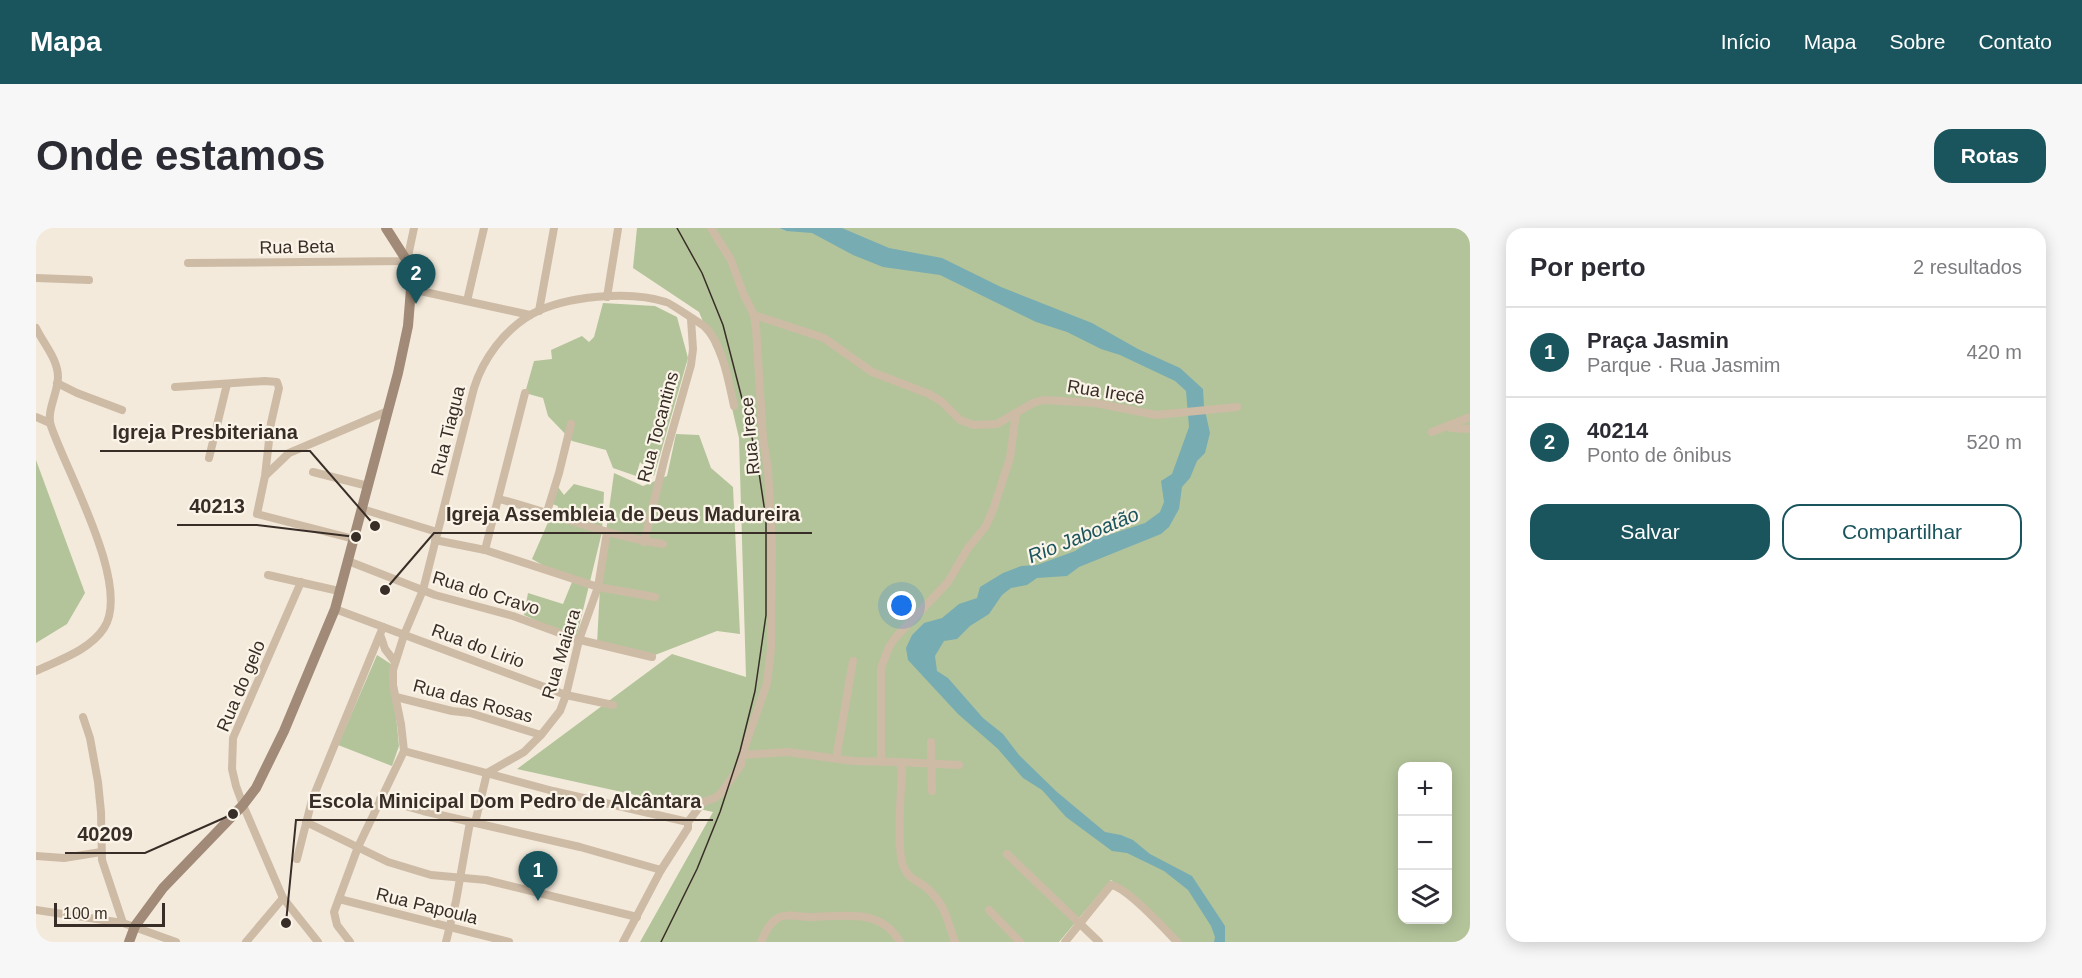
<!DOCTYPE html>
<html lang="pt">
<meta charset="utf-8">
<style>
body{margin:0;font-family:Arial,sans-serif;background:#f7f7f7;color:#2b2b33}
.controls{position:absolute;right:18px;bottom:18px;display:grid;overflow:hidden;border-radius:12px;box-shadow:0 3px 15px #0003}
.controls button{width:54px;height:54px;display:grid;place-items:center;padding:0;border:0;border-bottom:2px solid #e1e1e2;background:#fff;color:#2b2b33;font:30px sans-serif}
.scale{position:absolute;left:18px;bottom:15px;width:111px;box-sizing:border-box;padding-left:6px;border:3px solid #392e27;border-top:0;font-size:16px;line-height:21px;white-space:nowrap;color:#392e27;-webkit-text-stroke:4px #fbf4e8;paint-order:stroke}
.you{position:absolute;left:866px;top:378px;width:21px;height:21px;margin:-15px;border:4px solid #fff;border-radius:50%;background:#1a73e8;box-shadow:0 0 0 9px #1a73e833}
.badge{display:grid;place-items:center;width:39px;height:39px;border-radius:50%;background:#1a545d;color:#fff;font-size:20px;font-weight:700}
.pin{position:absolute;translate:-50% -50px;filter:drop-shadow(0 2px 3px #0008)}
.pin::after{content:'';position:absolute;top:32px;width:21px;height:18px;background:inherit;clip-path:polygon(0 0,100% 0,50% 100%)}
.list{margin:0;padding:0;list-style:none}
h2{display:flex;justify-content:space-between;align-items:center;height:78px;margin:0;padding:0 24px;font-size:26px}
h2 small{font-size:20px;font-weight:400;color:#7c7c81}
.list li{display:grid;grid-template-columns:39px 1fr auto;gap:18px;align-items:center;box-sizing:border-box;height:90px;padding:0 24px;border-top:2px solid #e1e1e2}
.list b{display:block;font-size:22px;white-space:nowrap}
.list p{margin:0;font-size:20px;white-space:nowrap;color:#7c7c81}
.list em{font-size:20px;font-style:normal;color:#7c7c81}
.actions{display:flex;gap:12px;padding:18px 24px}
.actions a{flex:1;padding:14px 0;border:2px solid #1a545d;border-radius:18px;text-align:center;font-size:21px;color:#1a545d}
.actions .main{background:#1a545d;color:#fff}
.icon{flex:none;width:33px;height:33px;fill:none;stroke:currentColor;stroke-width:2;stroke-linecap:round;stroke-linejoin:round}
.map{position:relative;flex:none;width:1434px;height:714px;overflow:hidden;border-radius:18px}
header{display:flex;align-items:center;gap:36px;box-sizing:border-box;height:84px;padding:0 30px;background:#1a545d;color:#fff}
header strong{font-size:28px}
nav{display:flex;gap:33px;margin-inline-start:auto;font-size:21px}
.intro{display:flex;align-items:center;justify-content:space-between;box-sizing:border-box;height:144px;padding:0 36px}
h1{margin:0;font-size:42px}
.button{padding:15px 27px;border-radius:18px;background:#1a545d;color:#fff;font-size:21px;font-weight:700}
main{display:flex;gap:36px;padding:0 36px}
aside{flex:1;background:#fff;border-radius:18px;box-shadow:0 3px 15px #0003}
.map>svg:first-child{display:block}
.green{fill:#b3c49a;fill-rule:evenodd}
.water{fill:#78acb3}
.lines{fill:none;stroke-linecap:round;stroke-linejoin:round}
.minor{stroke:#cdbba6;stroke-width:8}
.secondary{stroke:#a18a77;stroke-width:10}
.tram{stroke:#392e27;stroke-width:1.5}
.labels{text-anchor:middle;stroke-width:4.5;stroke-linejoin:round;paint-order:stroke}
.street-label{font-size:18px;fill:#392e27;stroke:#fbf4e8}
.water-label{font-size:20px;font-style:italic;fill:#1a545d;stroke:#fbf4e8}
.leader{fill:none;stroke:#392e27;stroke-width:2}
.callout-dot{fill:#392e27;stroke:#fbf4e8;stroke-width:2}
.callout-label{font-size:20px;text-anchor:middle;font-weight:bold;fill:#392e27;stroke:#fbf4e8;stroke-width:4.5;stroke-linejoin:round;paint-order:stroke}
</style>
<header>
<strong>Mapa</strong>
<nav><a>Início</a><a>Mapa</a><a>Sobre</a><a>Contato</a></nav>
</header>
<div class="intro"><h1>Onde estamos</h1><a class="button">Rotas</a></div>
<main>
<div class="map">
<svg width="1434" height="714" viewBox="0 0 1434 714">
<rect width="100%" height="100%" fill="#f4eadb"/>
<!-- green -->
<g class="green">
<path d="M601 0H743L750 3 754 0H1434V714H1141L1075 652 1023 714H604L677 584 481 541 636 426 710 449 703 210 687 142 663 84 597 40ZM1366 538H1412V692H1366Z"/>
<polygon points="567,75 619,78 641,89 652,130 618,248 604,234 600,248 577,240 570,222 536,213 512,188 507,170 489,165 498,133 516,131 515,122 546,108 553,114 558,109"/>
<polygon points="640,206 663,207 675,240 697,259 704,406 681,403 619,427 561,416 565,340 578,245 607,258 631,248"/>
<polygon points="0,232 49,365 31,396 0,415"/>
<polygon points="538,256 568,264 566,304 540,411 488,387 492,365 527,376 536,354 496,331 513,292 521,294 522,278 513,275 522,259 528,267"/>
<polygon points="341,427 355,436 363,518 356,538 302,517"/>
</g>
<!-- water -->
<polygon class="water" points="743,0 806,0 853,20 906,30 965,59 1056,95 1102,121 1144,140 1167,161 1168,178 1174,205 1169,225 1161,233 1154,250 1146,259 1143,281 1133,299 1125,306 1043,339 1031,348 1001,350 991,357 975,360 966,367 953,386 934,398 921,411 908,413 899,428 901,443 912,450 947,490 967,506 983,527 1021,564 1069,604 1085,607 1097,612 1114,626 1156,648 1189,698 1189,714 1178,714 1179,709 1175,698 1152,662 1128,643 1091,625 1076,623 1030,589 1006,562 987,550 962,521 922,486 872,432 870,420 876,407 888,395 906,390 923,376 941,370 944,359 967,345 985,338 1001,337 1039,323 1057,312 1109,295 1124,284 1128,274 1125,253 1136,246 1153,199 1150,163 1139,153 1084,127 1065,121 1031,104 1000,94 904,47 847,39 817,27 776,5 750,3"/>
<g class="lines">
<!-- minor -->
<g class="minor">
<polyline points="152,35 371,33 378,0"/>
<polyline points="0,50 53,52"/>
<polyline points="375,61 494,87"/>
<polyline points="571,69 582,1"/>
<polyline points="431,73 448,0"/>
<polyline points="503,83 518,0"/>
<polyline points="718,87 788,110 836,144 893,166 905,173 924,192 938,197 961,196 997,175 1007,172 1060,175 1120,187 1201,179"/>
<path d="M0 100C7 115 22 131 22 149 22 165 10 183 15 198 30 243 96 358 68 400 54 422 23 432 0 443"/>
<polyline points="21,155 41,165 86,182"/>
<polyline points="139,159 229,153 241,154 243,160 235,195 229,248 221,286 318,311"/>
<polyline points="0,189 14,195"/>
<polyline points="1415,200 1434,201"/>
<polyline points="1396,204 1434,189"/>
<polyline points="173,230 191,156"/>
<polyline points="277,244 332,258"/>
<polyline points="230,247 253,225 352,183"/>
<path d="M463 271C517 285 571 308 627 316"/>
<polyline points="326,281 401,304"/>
<polyline points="511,284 523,245 535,196"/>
<polyline points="399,312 449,322 562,359 619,369"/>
<polyline points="608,314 630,225 655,137 657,121 655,91"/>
<polyline points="449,322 489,165"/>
<polyline points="312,333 399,367 477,388 540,411 616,429"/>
<polyline points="232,347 303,363"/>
<polyline points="265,354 197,510 196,541 200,558 207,577 247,670 282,714"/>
<polyline points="299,381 530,467 577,477"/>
<polyline points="345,409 349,421 359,434"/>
<polyline points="360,469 416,483 434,485 505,507"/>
<polyline points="47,489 54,510 62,554 65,584 66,632 87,695"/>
<polyline points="895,514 896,563"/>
<polyline points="368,523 517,563 652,594"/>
<path d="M706 527 752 524 817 533 863 534 866 542C865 562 860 625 868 640 873 652 884 653 892 661 910 678 911 692 919 714"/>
<polyline points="800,531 817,433"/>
<polyline points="845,534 845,440 853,419 860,409 912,354 932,320 950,298 958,279 974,230 980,185"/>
<polyline points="863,534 923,537"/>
<polyline points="344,571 387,583 544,619 625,642"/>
<polyline points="270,594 352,634 395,647 450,652 601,689"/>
<polyline points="439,595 451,545 488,524 505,507 524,483 530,467 543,412 562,359 571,304"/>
<polyline points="971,626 1063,714"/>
<polyline points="0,628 28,630 65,624"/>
<polyline points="261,631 276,572 347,399"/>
<polyline points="303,671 473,714"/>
<polyline points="0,682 87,695 140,714"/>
<polyline points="953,682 984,714"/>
<polyline points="210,714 247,670"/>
<path d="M314 714 301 697 298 684 322 619 368 523 365 496 357 457V442L368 407 387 362 438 160C447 131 468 102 496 86 529 68 594 62 630 74 632 74 665 96 668 98 686 114 693 155 698 178"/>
<polyline points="410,714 420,673 434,594"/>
<polyline points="587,714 625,642 652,600 652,594 667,574 679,570 685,565 705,537 706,527 731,455 735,420 736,318 732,242 727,211 720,100 718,87 707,65 695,32 675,0"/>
<path d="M725 714C729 705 734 693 744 689 754 685 767 690 777 689 809 688 845 680 864 714"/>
<path d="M1029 714 1075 657C1090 659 1129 701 1141 714"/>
</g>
<!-- secondary -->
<polyline class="secondary" points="93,714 99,698 127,660 207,577 220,560 248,503 299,381 362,145 372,98 375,61 371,33 350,0"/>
<!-- tram -->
<polyline class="tram" points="625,714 661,641 684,584 704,523 719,463 730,387 730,291 720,225 687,97 666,45 641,0"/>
</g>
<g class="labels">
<!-- street labels -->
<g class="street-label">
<text transform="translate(261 19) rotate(-1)" y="6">Rua Beta</text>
<text transform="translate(1070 164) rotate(9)" y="6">Rua Irecê</text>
<text transform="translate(622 199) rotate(-75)" y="6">Rua Tocantins</text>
<text transform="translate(412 203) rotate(-76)" y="6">Rua Tiagua</text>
<text transform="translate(714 208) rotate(-95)" y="6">Rua Irece</text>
<text transform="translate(450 365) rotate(17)" y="6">Rua do Cravo</text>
<text transform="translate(442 418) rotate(20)" y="6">Rua do Lirio</text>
<text transform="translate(525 426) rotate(-73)" y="6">Rua Maiara</text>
<text transform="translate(205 458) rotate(-67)" y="6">Rua do gelo</text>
<text transform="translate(437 473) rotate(15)" y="6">Rua das Rosas</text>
<text transform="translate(391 678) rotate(14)" y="6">Rua Papoula</text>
</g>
<!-- water labels -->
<g class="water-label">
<text transform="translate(1047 307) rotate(-22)" y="7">Rio Jaboatão</text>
</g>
</g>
<!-- callouts -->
<path class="leader" d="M339 298L274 223H64M320 309L221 297H141M349 362L398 305H776M250 695L260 592H677M197 586L109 625H29"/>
<g class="callout-dot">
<circle cx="339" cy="298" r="6"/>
<circle cx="320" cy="309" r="6"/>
<circle cx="349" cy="362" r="6"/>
<circle cx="250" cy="695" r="6"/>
<circle cx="197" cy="586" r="6"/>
</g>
<g class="callout-label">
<text x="169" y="211">Igreja Presbiteriana</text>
<text x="181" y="285">40213</text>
<text x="587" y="293">Igreja Assembleia de Deus Madureira</text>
<text x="469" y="580">Escola Minicipal Dom Pedro de Alcântara</text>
<text x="69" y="613">40209</text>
</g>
</svg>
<div class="controls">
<button>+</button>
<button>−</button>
<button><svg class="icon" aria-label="layers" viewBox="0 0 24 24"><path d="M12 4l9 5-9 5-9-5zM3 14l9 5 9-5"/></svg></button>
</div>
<div class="scale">100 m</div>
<div class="you"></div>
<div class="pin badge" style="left:502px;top:673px">1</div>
<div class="pin badge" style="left:380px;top:76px">2</div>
</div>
<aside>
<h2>Por perto<small>2 resultados</small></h2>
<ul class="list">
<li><span class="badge">1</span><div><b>Praça Jasmin</b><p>Parque · Rua Jasmim</p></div><em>420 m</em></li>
<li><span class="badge">2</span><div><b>40214</b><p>Ponto de ônibus</p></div><em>520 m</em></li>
</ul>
<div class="actions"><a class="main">Salvar</a><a>Compartilhar</a></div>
</aside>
</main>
